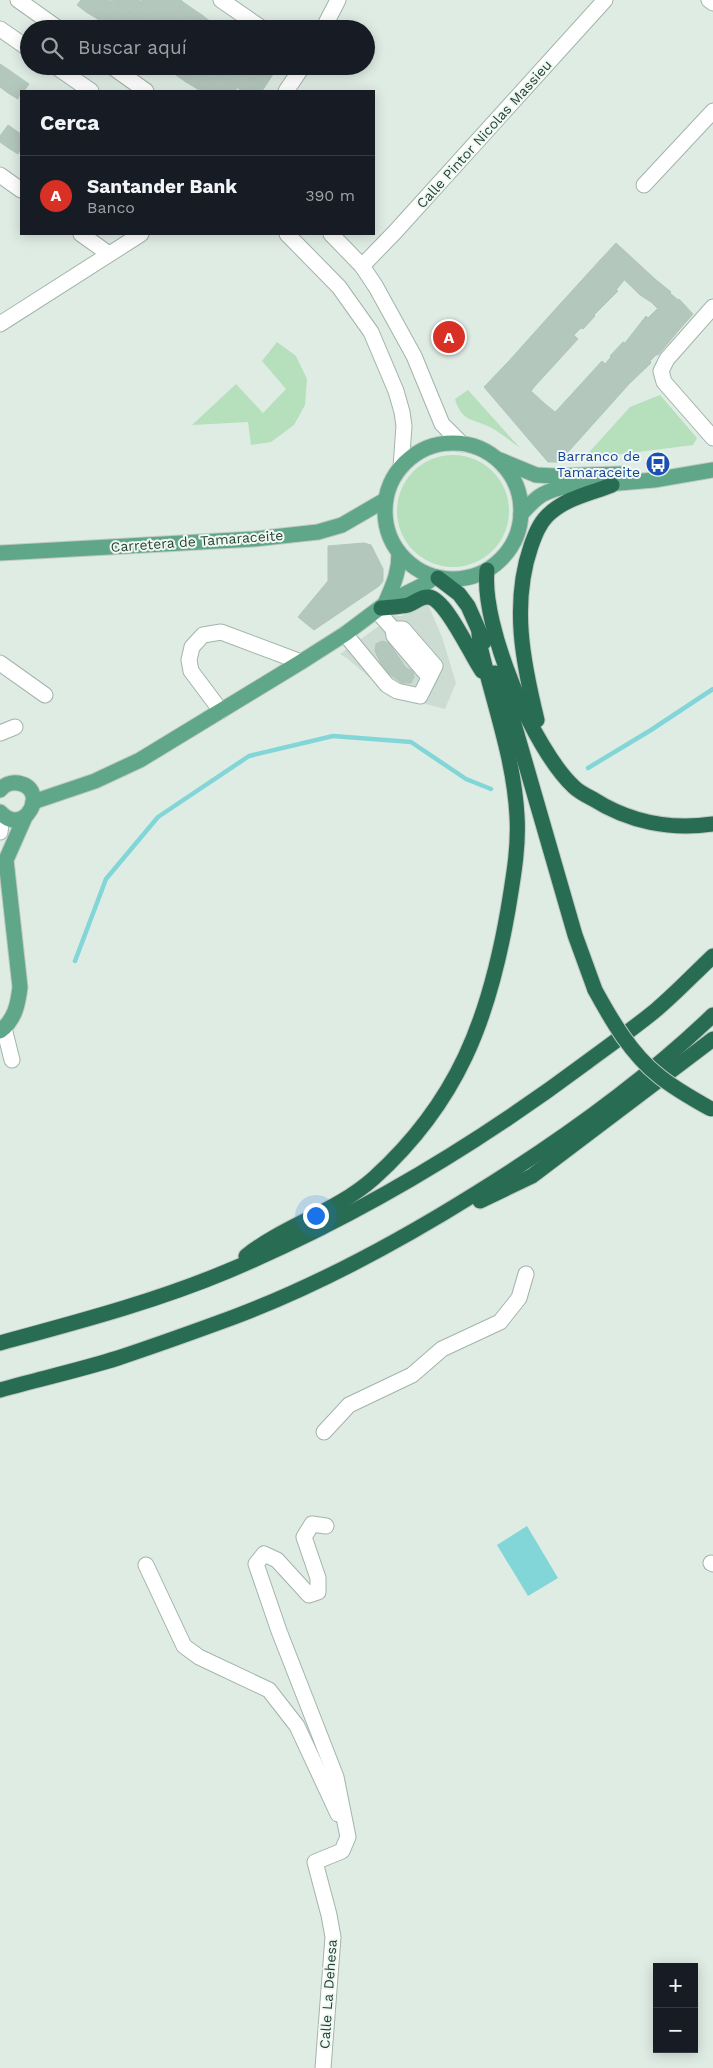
<!DOCTYPE html>
<html lang="es">
<meta charset="utf-8">
<style>
body{margin:0;font-family:"Work Sans",sans-serif;background:#20242c;color:#f1f3f6}
.controls{position:absolute;right:15px;bottom:15px;display:grid;overflow:hidden;border-radius:0px;box-shadow:0 2px 12px #0003}
.controls button{width:45px;height:45px;display:grid;place-items:center;padding:0;border:0;border-bottom:1px solid #363941;background:#171b24;color:#f1f3f6;font:25px sans-serif}
.you{position:absolute;left:315px;top:1215px;width:18px;height:18px;margin:-12px;border:4px solid #fff;border-radius:50%;background:#1a73e8;box-shadow:0 0 0 8px #1a73e833}
.badge{display:grid;place-items:center;width:32px;height:32px;border-radius:50%;background:#d93025;color:#fff;font-size:16px;font-weight:700}
.pin{position:absolute;translate:-50% -50%;border:2px solid #fff;box-shadow:0 1px 5px #0006}
.list{margin:0;padding:0;list-style:none}
h2{display:flex;justify-content:space-between;align-items:center;height:65px;margin:0;padding:0 20px;font-size:21px}
h2 small{font-size:16px;font-weight:400;color:#9ea1a6}
.list li{display:grid;grid-template-columns:32px 1fr auto;gap:15px;align-items:center;box-sizing:border-box;height:80px;padding:0 20px;border-top:1px solid #363941}
.list b{display:block;font-size:19px;white-space:nowrap}
.list p{margin:0;font-size:16px;white-space:nowrap;color:#9ea1a6}
.list em{font-size:16px;font-style:normal;color:#9ea1a6}
.icon{flex:none;width:28px;height:28px;fill:none;stroke:currentColor;stroke-width:2;stroke-linecap:round;stroke-linejoin:round}
.map{position:relative;flex:none;width:713px;height:2068px;overflow:hidden}
.search{position:absolute;background:#171b24;box-shadow:0 2px 12px #0003;left:20px;top:20px;width:355px;height:55px;display:flex;align-items:center;gap:12px;box-sizing:border-box;padding:0 18px;border-radius:28px;color:#9ea1a6;font-size:19px}
.panel{position:absolute;background:#171b24;box-shadow:0 2px 12px #0003;left:20px;top:90px;width:355px;height:145px;border-radius:0px}
.map>svg:first-child{display:block}
.built{fill:#cddcd3}
.green{fill:#b6dfbb}
.water{fill:#82d6d7}
.lines{fill:none;stroke-linecap:round;stroke-linejoin:round}
.stream{stroke:#82d6d7;stroke-width:4.5}
.building{fill:#b4c7bd;stroke:#b1c6ba}
.minor-casing{stroke:#a2b4ab;stroke-width:17}
.major-casing{stroke:#c0c9c5;stroke-width:17}
.highway-casing{stroke:#c0c9c5;stroke-width:17}
.minor{stroke:#fff;stroke-width:15}
.major{stroke:#60a689;stroke-width:15}
.highway{stroke:#286c54;stroke-width:15}
.highway-bridge-casing{stroke:#c0c9c5;stroke-width:17;stroke-linecap:butt}
.highway-bridge{stroke:#286c54;stroke-width:15}
.labels{text-anchor:middle;stroke-width:4;stroke-linejoin:round;paint-order:stroke}
.street-label{font-size:14px;fill:#1f3e31;stroke:#f0f8f3}
.transit-label{font-size:14px;fill:#164399;stroke:#f0f8f3;text-anchor:end}
</style>
<div class="map">
<svg width="713" height="2068" viewBox="0 0 713 2068">
<rect width="100%" height="100%" fill="#dfece4"/>
<!-- built -->
<polygon class="built" points="427,602 442,637 456,683 445,709 390,695 348,659 340,654 393,616 402,616 408,610"/>
<!-- green -->
<g class="green">
<polygon points="277,342 296,356 307,379 305,405 294,425 271,442 251,445 248,422 192,425 236,384 263,413 286,389 262,361"/>
<path d="M468 390 520 448C510 441 501 433 490 427 471 418 462 422 455 399Z"/>
<polygon points="660,395 697,438 693,445 583,459 630,407"/>
<circle cx="453" cy="511" r="56"/>
</g>
<!-- water -->
<polygon class="water" points="527,1526 558,1578 528,1596 497,1545"/>
<g class="lines">
<!-- stream -->
<g class="stream">
<polyline points="588,768 651,730 713,689"/>
<polyline points="75,961 106,879 158,817 249,756 333,736 411,742 466,779 491,789"/>
</g>
</g>
<!-- building -->
<g class="building">
<polygon points="81,0 94,0 86,12 77,5"/>
<polygon points="94,0 108,0 96,18 86,12"/>
<polygon points="108,0 119,5 105,25 96,18"/>
<polygon points="111,0 139,0 180,29 153,29 134,15 125,29 116,29 129,12"/>
<polygon points="142,0 157,0 151,8 141,2"/>
<polygon points="157,0 171,0 160,15 151,8"/>
<polygon points="171,0 181,0 183,2 170,22 160,15"/>
<polygon points="183,2 193,9 179,28 170,22"/>
<polygon points="119,5 129,12 116,29 111,29 105,25"/>
<polygon points="193,9 202,15 193,29 180,29"/>
<polygon points="134,15 144,22 139,29 125,29"/>
<polygon points="202,15 211,22 206,29 193,29"/>
<polygon points="0,64 9,70 0,83"/>
<polygon points="169,66 183,66 176,75 167,68"/>
<polygon points="183,66 197,66 186,82 176,75"/>
<polygon points="197,66 210,68 196,88 186,82"/>
<polygon points="207,66 233,66 264,88 262,91 242,91"/>
<polygon points="237,66 250,66 245,74 236,68"/>
<polygon points="250,66 264,66 254,81 245,74"/>
<polygon points="264,66 277,68 264,88 254,81"/>
<polygon points="210,68 219,75 207,91 200,91 196,88"/>
<polygon points="9,70 19,77 8,93 0,87 0,83"/>
<polygon points="219,75 228,81 222,91 207,91"/>
<polygon points="19,77 29,84 24,91 21,91 18,99 8,93"/>
<polygon points="228,81 237,88 235,91 222,91"/>
<polygon points="8,125 18,132 7,147 0,142 0,136"/>
<polygon points="18,132 21,134 21,148 18,154 7,147"/>
<polygon points="616,243 655,279 640,295 602,258"/>
<polygon points="602,258 625,279 616,290 618,291 594,315 595,316 583,329 581,328 574,335 551,314"/>
<polygon points="655,279 671,292 670,293 678,300 679,299 693,314 679,330 651,302 640,295"/>
<polygon points="657,309 679,330 658,355 656,355 650,361 651,363 629,384 605,364 611,357 610,356 623,342 625,343 646,316 648,318"/>
<polygon points="551,314 578,339 535,386 508,362"/>
<polygon points="602,361 629,384 586,432 559,408"/>
<polygon points="508,362 535,386 531,391 544,403 519,428 484,387"/>
<polygon points="544,403 555,412 559,408 586,432 559,462 548,462 519,428"/>
<polygon points="364,543 371,545 383,569 383,581 379,586 314,630 298,617 328,581 328,546"/>
<polygon points="382,641 389,643 406,668 413,671 414,677 411,683 402,683 384,670 375,651 376,644"/>
</g>
<g class="lines">
<defs>
<g id="minor">
<polyline points="18,0 59,29"/>
<polyline points="221,0 263,29"/>
<polyline points="709,0 713,3"/>
<polyline points="0,29 29,49"/>
<polyline points="323,29 338,0"/>
<polyline points="55,66 91,91"/>
<polyline points="111,66 146,91"/>
<polyline points="286,91 303,66"/>
<polyline points="0,175 21,190"/>
<polyline points="644,185 713,111"/>
<polyline points="81,234 109,254"/>
<polyline points="287,234 339,287 371,332 396,391 402,412 404,426 401,467"/>
<polyline points="331,234 362,266 376,287 414,356 442,424 462,444"/>
<polyline points="362,266 395,232 605,0"/>
<polyline points="713,307 667,359 661,371 664,382 713,438"/>
<polyline points="0,324 141,234"/>
<polyline points="377,611 393,629 394,636 429,677"/>
<polyline points="345,634 387,685 397,691 420,696 435,666 403,629 393,629"/>
<polyline points="0,663 45,695"/>
<polyline points="221,711 191,671 189,660 192,647 203,635 221,632 301,662"/>
<polyline points="0,733 15,727"/>
<polyline points="0,832 2,815"/>
<polyline points="4,1028 12,1060"/>
<polyline points="324,1432 349,1405 412,1375 442,1349 500,1322 519,1298 526,1274"/>
<polyline points="711,1563 713,1564"/>
<polyline points="146,1565 184,1646 199,1657 269,1690 297,1726 338,1814"/>
<polyline points="323,2068 333,1937 329,1915 315,1862 342,1851 348,1837 336,1777 279,1631 256,1564 264,1554 277,1560 309,1595 318,1592 318,1578 304,1537 312,1524 326,1526"/>
</g>
<g id="major">
<circle cx="453" cy="511" r="68"/>
<polyline points="500,460 536,475 554,476 621,474"/>
<path d="M521 514C535 499 540 493 560 488L654 480 713 470"/>
<polyline points="0,553 254,539 318,532 342,525 385,500"/>
<path d="M385 604C393 585 399 574 399 553"/>
<path d="M0 790C4 785 11 782 18 783 51 789 24 839 0 812"/>
<polyline points="33,802 95,781 140,760 301,662 345,634 385,604 423,585 435,577"/>
<path d="M0 1031C15 1020 18 1004 20 987L6 860 25 817"/>
</g>
<g id="highway">
<path d="M487 570C481 626 533 749 574 787 579 792 587 796 593 799 629 822 671 830 713 824"/>
<polyline points="438,578 459,594 468,606 484,642"/>
<path d="M381 608C389 607 400 607 408 605 416 602 421 596 429 597 447 600 471 656 482 671"/>
<polyline points="495,673 499,686 506,696 575,935 595,990"/>
<path d="M537 720C523 663 511 604 531 546 535 535 539 524 547 516 565 498 589 494 612 485"/>
<polyline points="480,1201 532,1176 713,1039"/>
<path d="M246 1256C285 1225 336 1212 374 1178 458 1102 489 1019 508 910 513 879 519 848 517 816 514 759 494 705 481 650L479 634"/>
<path d="M0 1343C77 1322 154 1302 228 1271 356 1217 476 1145 587 1062 610 1045 634 1028 656 1010 676 993 694 974 713 956"/>
<path d="M0 1390C39 1379 80 1370 118 1358 157 1345 196 1331 234 1317 319 1285 398 1242 475 1194 559 1142 641 1084 713 1015"/>
</g>
</defs>
<!-- minor casing -->
<use href="#minor" class="minor-casing"/>
<!-- major casing -->
<use href="#major" class="major-casing"/>
<!-- highway casing -->
<use href="#highway" class="highway-casing"/>
<!-- minor -->
<use href="#minor" class="minor"/>
<!-- major -->
<use href="#major" class="major"/>
<!-- highway -->
<use href="#highway" class="highway"/>
<defs>
<path id="highway-bridge" d="M595 990C612 1021 631 1054 659 1076 675 1089 693 1099 711 1109"/>
</defs>
<!-- highway-bridge casing -->
<use href="#highway-bridge" class="highway-bridge-casing"/>
<!-- highway-bridge -->
<use href="#highway-bridge" class="highway-bridge"/>
</g>
<!-- icons -->
<defs>
<symbol id="bus-disc" viewBox="-11 -11 22 22"><circle r="9.5" fill="#1a4fb4" stroke="#f0f8f3"/><path d="M-5-6H5V4H4V6H2V4H-2V6H-4V4H-5ZM-3.5-4V0h7V-4ZM-3.5 1.2v1.5H-2V1.2ZM2 1.2v1.5H3.5V1.2Z" fill="#fff"/></symbol>
</defs>
<g fill-rule="evenodd">
<use href="#bus-disc" x="644" y="450" width="28" height="28"/>
</g>
<g class="labels">
<!-- street labels -->
<g class="street-label">
<text transform="translate(484 134) rotate(-48)" y="5">Calle Pintor Nicolas Massieu</text>
<text transform="translate(197 541) rotate(-4)" y="5">Carretera de Tamaraceite</text>
<text transform="translate(328 1994) rotate(-86)" y="5">Calle La Dehesa</text>
</g>
<!-- transit labels -->
<g class="transit-label">
<text x="640" y="461">Barranco de<tspan x="640" dy="16">Tamaraceite</tspan></text>
</g>
</g>
</svg>
<div class="controls">
<button>+</button>
<button>−</button>
</div>
<div class="you"></div>
<div class="pin badge" style="left:449px;top:337px">A</div>
<div class="search"><svg class="icon" aria-label="search" viewBox="0 0 24 24"><circle cx="10" cy="10" r="6"/><path d="M15 15l6 6"/></svg>Buscar aquí</div>
<section class="panel">
<h2>Cerca<small></small></h2>
<ul class="list">
<li><span class="badge">A</span><div><b>Santander Bank</b><p>Banco</p></div><em>390 m</em></li>
</ul>
</section>
</div>
